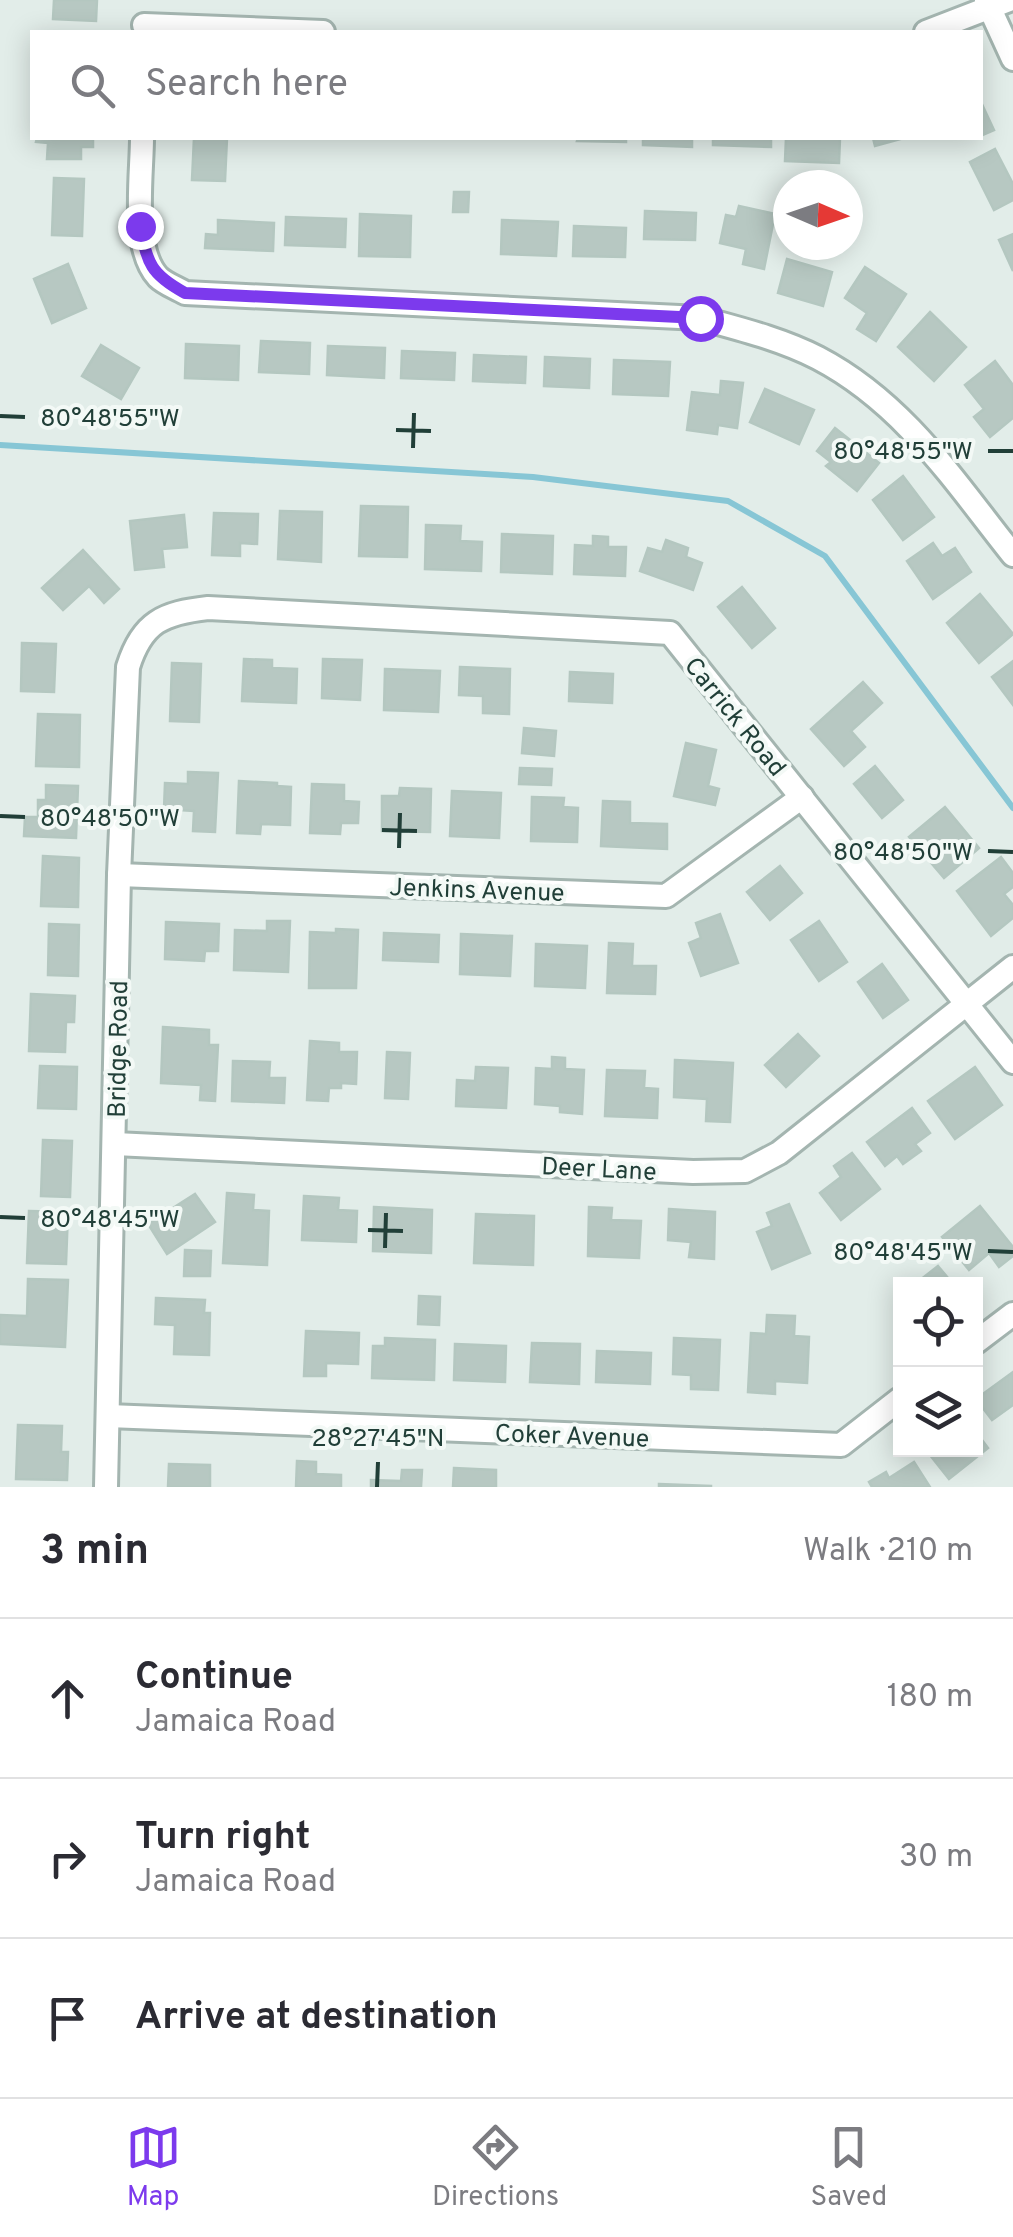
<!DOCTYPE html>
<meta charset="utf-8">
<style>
body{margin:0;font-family:Overpass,sans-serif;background:#f7f7f7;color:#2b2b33}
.controls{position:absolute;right:30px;bottom:30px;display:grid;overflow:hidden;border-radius:0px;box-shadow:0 5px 25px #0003}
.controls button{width:90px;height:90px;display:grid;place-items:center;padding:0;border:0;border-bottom:2px solid #e1e1e2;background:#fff;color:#2b2b33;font:50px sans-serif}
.compass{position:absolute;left:773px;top:170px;width:90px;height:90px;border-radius:50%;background:#fff;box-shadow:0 5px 25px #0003;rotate:92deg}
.stop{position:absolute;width:30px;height:30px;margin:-22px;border:8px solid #7c3aed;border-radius:50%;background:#fff}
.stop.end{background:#7c3aed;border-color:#fff;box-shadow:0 2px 10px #0008}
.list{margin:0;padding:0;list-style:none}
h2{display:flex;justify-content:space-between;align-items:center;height:130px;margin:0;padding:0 40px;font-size:42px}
h2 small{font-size:32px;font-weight:400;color:#7c7c81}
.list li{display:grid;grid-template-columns:65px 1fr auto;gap:30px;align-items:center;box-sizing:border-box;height:160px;padding:0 40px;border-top:2px solid #e1e1e2}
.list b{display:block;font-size:38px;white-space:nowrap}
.list p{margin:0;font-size:32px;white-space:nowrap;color:#7c7c81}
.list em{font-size:32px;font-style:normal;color:#7c7c81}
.icon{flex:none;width:55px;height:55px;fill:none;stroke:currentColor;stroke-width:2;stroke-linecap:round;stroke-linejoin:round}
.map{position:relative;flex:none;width:1013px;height:1487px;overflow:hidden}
.search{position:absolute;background:#fff;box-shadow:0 5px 25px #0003;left:30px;right:30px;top:30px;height:110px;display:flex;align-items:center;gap:25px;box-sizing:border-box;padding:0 35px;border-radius:0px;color:#7c7c81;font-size:38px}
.sheet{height:610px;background:#fff}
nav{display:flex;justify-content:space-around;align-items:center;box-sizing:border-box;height:140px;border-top:2px solid #e1e1e2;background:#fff;font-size:28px;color:#7c7c81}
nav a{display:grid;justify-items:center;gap:5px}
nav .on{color:#7c3aed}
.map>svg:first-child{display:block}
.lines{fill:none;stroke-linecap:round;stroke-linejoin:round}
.stream{stroke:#87c6d5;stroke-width:6}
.building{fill:#b7c8c2;stroke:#b4c7c0;stroke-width:2.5}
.street-casing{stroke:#a4b5b0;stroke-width:28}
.street{stroke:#fff;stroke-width:22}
.route{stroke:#7c3aed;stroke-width:12}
.ticks{fill:none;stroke:#213f38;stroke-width:4}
.labels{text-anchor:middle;stroke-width:8;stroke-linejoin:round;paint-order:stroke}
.street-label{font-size:25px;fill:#213f38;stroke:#f3f9f6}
.ticks-label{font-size:25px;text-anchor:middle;fill:#213f38;stroke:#f3f9f6;stroke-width:8;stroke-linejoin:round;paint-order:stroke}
</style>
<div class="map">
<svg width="1013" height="1487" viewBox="0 0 1013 1487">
<rect width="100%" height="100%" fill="#e2ede9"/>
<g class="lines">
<!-- stream -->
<polyline class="stream" points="0,445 533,477 728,501 825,556 1013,808"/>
</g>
<!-- building -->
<g class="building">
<polygon points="54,0 97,0 96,21 53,19"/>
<polygon points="980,100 994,130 980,136"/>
<polygon points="37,138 93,138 93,147 81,147 81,159 47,159 48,143 36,142"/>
<polygon points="194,138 227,138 225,181 192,180"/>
<polygon points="578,138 626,138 626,142 577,141"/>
<polygon points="643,138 692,138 692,147 643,145"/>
<polygon points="713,138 771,138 771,147 713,145"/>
<polygon points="786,138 840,138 839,163 785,161"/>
<polygon points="873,138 904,138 875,146"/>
<polygon points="995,149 1013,184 1013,200 994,210 970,162"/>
<polygon points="54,178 84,179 82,236 52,235"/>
<polygon points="454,192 469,192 468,212 453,212"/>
<polygon points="739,206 775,214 764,269 743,264 746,249 720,243 726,215 736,217"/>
<polygon points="645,211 696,213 695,240 644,239"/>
<polygon points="360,214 411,216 410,257 359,256"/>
<polygon points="286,217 346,219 345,247 285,245"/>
<polygon points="218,220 274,223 273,251 205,248 206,234 218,235"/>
<polygon points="502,220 558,222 556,256 501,254"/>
<polygon points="574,226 626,228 625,257 573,256"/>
<polygon points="1013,234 1013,271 999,240"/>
<polygon points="787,259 832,272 823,306 778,293"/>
<polygon points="68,264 86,308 52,323 34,279"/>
<polygon points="865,267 906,294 876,341 857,329 867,313 845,298"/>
<polygon points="930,312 966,347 934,381 898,347"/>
<polygon points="261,341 310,343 309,374 259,372"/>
<polygon points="186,344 239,346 238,380 185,378"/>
<polygon points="101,345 139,368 121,399 82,376"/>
<polygon points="328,346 385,348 384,378 327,375"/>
<polygon points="402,351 455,353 454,380 401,378"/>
<polygon points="474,355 526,357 525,383 473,381"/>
<polygon points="545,357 590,359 589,388 544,386"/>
<polygon points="614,360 670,362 668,396 613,394"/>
<polygon points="995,361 1013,385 1013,418 990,437 974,417 984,409 965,385"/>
<polygon points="721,381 743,383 737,428 718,425 717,434 687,430 692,392 720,395"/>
<polygon points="765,389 814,410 799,444 750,422"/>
<polygon points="835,428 879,463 857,491 826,466 831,462 817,451"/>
<polygon points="903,476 934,517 903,540 873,500"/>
<polygon points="361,506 408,507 407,557 359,556"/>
<polygon points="280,511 322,512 321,562 278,559"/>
<polygon points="214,513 258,514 257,544 240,543 240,556 212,555"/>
<polygon points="184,515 187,547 162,549 164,567 135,570 130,521"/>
<polygon points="426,525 461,526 460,541 482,542 481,571 425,569"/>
<polygon points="502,534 553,536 552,574 501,572"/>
<polygon points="593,536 608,537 608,547 626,547 625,576 574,574 575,545 593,546"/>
<polygon points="666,540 688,548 686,557 702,563 693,590 640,571 648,548 662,552"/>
<polygon points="933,543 942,556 955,548 971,572 933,599 907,561"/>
<polygon points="83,550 119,589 104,603 89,586 63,610 42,588"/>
<polygon points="742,587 775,628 752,648 718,607"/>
<polygon points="980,594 1013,634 979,663 947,623"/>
<polygon points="22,643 56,644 54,692 21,691"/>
<polygon points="244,659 272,660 272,668 297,669 296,703 242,701"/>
<polygon points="323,659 362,660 360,700 322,698"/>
<polygon points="1013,661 1013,705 992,677"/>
<polygon points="172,663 201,664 199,722 170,721"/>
<polygon points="460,667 510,669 509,714 483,713 483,696 459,695"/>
<polygon points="385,669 440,671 438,712 384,710"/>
<polygon points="570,672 613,674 612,703 569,701"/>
<polygon points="863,682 882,703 851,731 865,747 844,766 811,729"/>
<polygon points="38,714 80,715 79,767 36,766"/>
<polygon points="524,728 556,731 554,756 522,753"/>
<polygon points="686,743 716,750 708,786 719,789 715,805 674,796"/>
<polygon points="875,766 903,800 882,818 854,784"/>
<polygon points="520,768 552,769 551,785 519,784"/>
<polygon points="188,772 218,773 215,832 193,831 194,811 164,809 165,783 188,784"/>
<polygon points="239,781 277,783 277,786 291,787 290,825 261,824 260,834 237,833"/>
<polygon points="312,784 344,785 344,801 359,802 358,823 341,823 340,834 310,833"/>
<polygon points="46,785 78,786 76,838 24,836 25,817 38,817 38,800 46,800"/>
<polygon points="400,788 431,789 430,832 382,831 382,796 399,796"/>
<polygon points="452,791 501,793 499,838 450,836"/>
<polygon points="532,797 564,798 563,807 578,808 577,842 531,841"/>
<polygon points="603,801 630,802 630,823 667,824 667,849 601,846"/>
<polygon points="945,807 979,848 944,878 909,837"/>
<polygon points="43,856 79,858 78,907 41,906"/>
<polygon points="1001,857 1013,873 1013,887 1004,894 1013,905 1013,918 991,936 957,891"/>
<polygon points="780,866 802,893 770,920 747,892"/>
<polygon points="720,914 738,963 701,976 689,943 701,938 696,923"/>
<polygon points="267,921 290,921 288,972 234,970 235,930 267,931"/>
<polygon points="819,921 847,962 819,981 791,940"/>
<polygon points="166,922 219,924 218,951 205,951 204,961 165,959"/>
<polygon points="49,924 79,925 78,976 48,975"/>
<polygon points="336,929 358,930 356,988 309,988 310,932 336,933"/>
<polygon points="384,933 439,935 438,962 383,960"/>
<polygon points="461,934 512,936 510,976 460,974"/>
<polygon points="609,943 633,944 632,966 656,966 655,994 607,993"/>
<polygon points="536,944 587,946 585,988 535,986"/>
<polygon points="882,964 908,1000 883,1018 858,982"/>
<polygon points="31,994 75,996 74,1022 66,1022 65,1052 29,1051"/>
<polygon points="163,1027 209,1030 209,1045 218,1045 215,1101 200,1100 201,1085 161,1083"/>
<polygon points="798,1034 819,1056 786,1087 765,1065"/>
<polygon points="310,1041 339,1043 339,1052 357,1052 356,1084 341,1083 341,1088 329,1088 328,1101 307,1100"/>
<polygon points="387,1052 410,1053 408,1099 385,1098"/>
<polygon points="552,1057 565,1058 565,1069 584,1070 582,1114 560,1112 560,1106 535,1104 536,1068 552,1069"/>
<polygon points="675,1060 733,1063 730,1122 706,1121 707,1099 674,1097"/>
<polygon points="233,1061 270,1062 269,1078 285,1078 284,1103 232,1101"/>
<polygon points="40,1066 77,1067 76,1109 38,1108"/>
<polygon points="476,1067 508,1068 506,1108 456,1106 457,1080 475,1081"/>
<polygon points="975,1067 1002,1105 955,1139 928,1101"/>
<polygon points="607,1070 645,1071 644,1088 658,1089 657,1118 605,1116"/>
<polygon points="912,1108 930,1133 915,1144 921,1151 903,1164 897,1156 885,1166 867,1142"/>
<polygon points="43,1140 72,1141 70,1197 41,1196"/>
<polygon points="852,1153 880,1189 841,1220 820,1193 841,1177 834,1166"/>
<polygon points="227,1193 254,1195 253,1210 269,1211 267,1265 223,1263"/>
<polygon points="195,1194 215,1222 167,1254 148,1224"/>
<polygon points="304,1196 339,1198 338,1210 357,1211 356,1242 302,1240"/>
<polygon points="789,1204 810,1253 772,1269 757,1232 772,1226 767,1213"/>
<polygon points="980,1206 1013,1247 1013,1256 999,1267 989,1253 969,1270 942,1237"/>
<polygon points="374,1207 432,1210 431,1253 373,1251"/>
<polygon points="589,1207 612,1208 611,1220 641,1221 639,1258 588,1256"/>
<polygon points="669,1209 715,1212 714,1259 689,1257 691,1242 668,1240"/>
<polygon points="29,1211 68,1212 66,1264 27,1263"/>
<polygon points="476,1214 534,1216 533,1265 474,1263"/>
<polygon points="185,1250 211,1251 210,1276 184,1276"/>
<polygon points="938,1266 953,1284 915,1284"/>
<polygon points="28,1279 68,1280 65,1347 0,1344 0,1315 27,1316"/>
<polygon points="419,1296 440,1297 439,1325 418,1324"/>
<polygon points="156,1298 205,1300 204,1313 210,1313 209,1355 174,1354 175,1325 155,1324"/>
<polygon points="767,1315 795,1316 794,1336 809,1337 807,1383 775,1381 775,1394 748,1392 751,1333 766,1334"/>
<polygon points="306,1331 359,1333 358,1364 326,1363 326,1376 304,1376"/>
<polygon points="385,1338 435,1340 434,1380 372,1378 373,1346 385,1346"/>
<polygon points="674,1338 720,1340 718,1390 691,1389 691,1375 673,1374"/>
<polygon points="532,1343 580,1344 579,1384 530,1382"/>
<polygon points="455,1344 506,1346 505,1382 454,1380"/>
<polygon points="597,1351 651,1353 650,1384 596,1382"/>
<polygon points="1013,1372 1013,1405 992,1420 976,1399"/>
<polygon points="18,1425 62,1426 61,1452 68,1452 67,1480 16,1479"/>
<polygon points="976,1432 988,1448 949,1479 926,1450 976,1450"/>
<polygon points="297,1461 316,1462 316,1474 341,1475 341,1487 296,1487"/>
<polygon points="914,1462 930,1487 872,1487 869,1482 886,1472 889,1478"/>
<polygon points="169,1464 210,1465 210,1487 168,1487"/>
<polygon points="454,1468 496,1470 496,1487 453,1487"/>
<polygon points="402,1470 422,1470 421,1487 371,1487 371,1480 401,1481"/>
<polygon points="659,1484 711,1486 711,1487 659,1487"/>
</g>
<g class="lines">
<defs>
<g id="street">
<polyline points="986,0 1013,59"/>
<polyline points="144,25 323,32"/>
<polyline points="926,32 1009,0"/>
<path d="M142 138C142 175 131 248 158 277 165 284 177 288 185 293L700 318C740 329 781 339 818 358 904 403 954 481 1013 555"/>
<polyline points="119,875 666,896 802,797"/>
<polyline points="115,1144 693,1172 745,1171 779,1153 1013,967"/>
<polyline points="976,1342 1013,1314"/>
<polyline points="108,1416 841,1445 900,1399"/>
<path d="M106 1487 119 875 128 667C142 622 163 613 208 608L670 633 1013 1062"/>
</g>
</defs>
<!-- street casing -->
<use href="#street" class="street-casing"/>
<!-- street -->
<use href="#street" class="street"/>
</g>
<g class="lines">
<!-- route -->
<path class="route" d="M140 226C148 264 150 274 185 293L700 318"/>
</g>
<!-- ticks -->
<path class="ticks" d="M0 416 25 417M396 430 431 431M413 448 414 413M988 451H1013M0 816 25 817M382 830 417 831M399 848 400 813M988 851 1013 852M0 1217 25 1218M368 1230 403 1231M385 1248 386 1213M988 1251 1013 1252M377 1487 378 1462"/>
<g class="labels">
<!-- street labels -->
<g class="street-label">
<text transform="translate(736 716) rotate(51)" y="9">Carrick Road</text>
<text transform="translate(477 889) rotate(2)" y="9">Jenkins Avenue</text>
<text transform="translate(117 1049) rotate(-89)" y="9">Bridge Road</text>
<text transform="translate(599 1168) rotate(3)" y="9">Deer Lane</text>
<text transform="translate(572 1435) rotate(2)" y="9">Coker Avenue</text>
</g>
</g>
<g class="ticks-label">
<text x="110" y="426">80°48'55"W</text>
<text x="903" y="459">80°48'55"W</text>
<text x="110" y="826">80°48'50"W</text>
<text x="903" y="860">80°48'50"W</text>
<text x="110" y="1227">80°48'45"W</text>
<text x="903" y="1260">80°48'45"W</text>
<text x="378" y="1446">28°27'45"N</text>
</g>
</svg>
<div class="controls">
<button><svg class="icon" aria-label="locate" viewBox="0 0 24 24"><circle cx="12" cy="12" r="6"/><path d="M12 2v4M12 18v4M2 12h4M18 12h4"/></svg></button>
<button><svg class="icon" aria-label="layers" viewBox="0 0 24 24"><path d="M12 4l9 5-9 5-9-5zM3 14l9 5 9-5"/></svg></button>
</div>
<svg class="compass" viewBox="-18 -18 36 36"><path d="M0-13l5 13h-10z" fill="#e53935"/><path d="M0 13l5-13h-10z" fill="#7c7c81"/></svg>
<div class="stop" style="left:700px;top:318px"></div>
<div class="stop end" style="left:140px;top:226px"></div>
<div class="search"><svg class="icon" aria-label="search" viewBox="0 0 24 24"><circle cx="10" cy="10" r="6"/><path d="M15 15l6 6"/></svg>Search here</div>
</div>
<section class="sheet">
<h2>3 min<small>Walk · 210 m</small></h2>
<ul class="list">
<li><svg class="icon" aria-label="ahead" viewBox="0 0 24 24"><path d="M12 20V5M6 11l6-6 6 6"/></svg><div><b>Continue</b><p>Jamaica Road</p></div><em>180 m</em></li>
<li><svg class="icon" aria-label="right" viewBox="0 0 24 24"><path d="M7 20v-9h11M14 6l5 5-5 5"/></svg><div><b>Turn right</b><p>Jamaica Road</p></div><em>30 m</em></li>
<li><svg class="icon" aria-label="arrive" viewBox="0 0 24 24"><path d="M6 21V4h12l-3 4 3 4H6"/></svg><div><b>Arrive at destination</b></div></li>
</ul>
</section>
<nav>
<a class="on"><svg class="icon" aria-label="map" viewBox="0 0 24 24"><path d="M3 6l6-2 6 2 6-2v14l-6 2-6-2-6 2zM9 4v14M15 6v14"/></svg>Map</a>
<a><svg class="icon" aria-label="directions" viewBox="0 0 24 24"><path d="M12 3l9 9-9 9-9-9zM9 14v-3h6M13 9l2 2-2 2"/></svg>Directions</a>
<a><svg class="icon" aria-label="saved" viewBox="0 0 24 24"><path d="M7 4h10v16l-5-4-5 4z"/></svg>Saved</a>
</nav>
